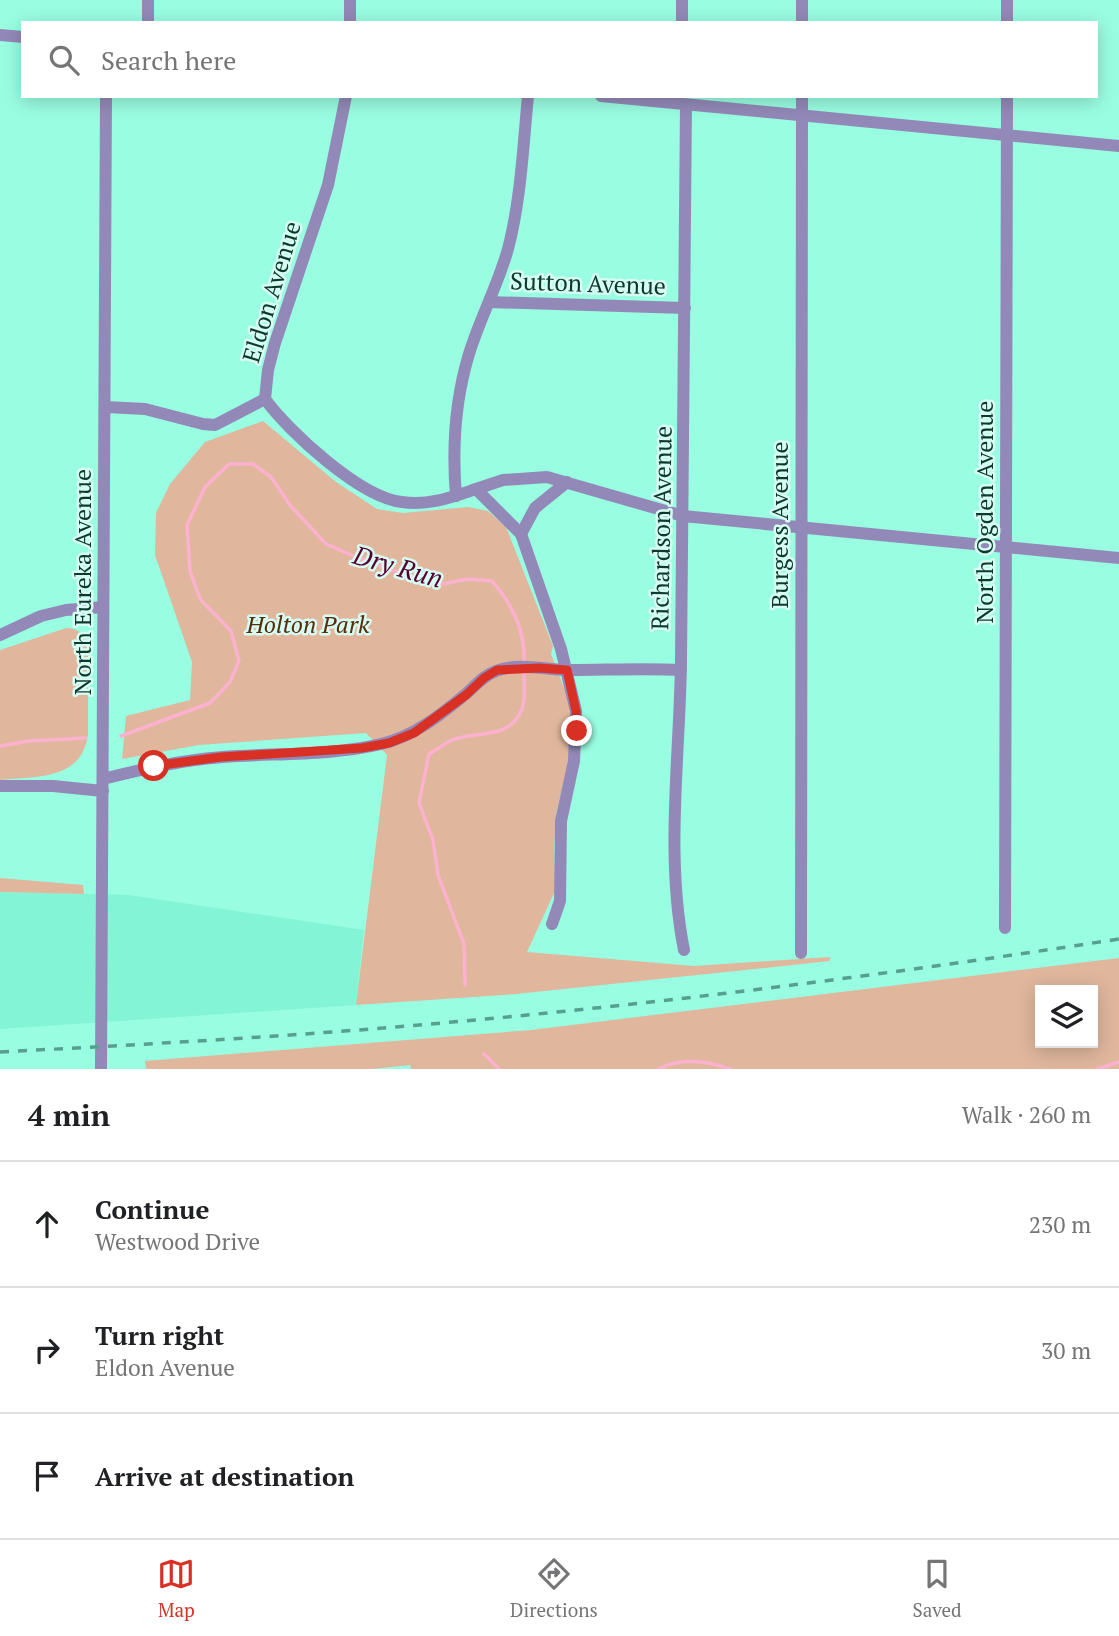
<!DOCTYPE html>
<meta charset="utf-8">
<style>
body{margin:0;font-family:"PT Serif",serif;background:#f2f2f2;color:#202124}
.controls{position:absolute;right:21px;bottom:21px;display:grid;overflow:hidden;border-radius:0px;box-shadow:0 4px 18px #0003}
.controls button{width:63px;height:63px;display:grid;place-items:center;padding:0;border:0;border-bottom:2px solid #e0e0e0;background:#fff;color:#202124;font:35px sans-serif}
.stop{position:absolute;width:21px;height:21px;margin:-16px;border:5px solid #d93025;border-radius:50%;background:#fff}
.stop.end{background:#d93025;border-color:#fff;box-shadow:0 2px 7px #0008}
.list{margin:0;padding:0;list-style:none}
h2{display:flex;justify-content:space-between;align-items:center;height:91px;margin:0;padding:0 28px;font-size:30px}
h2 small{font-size:23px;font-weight:400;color:#757577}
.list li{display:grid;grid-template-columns:46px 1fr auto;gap:21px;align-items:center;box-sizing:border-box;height:126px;padding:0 28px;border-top:2px solid #e0e0e0}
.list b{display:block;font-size:26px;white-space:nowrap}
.list p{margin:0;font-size:23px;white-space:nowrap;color:#757577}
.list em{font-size:23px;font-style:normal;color:#757577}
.icon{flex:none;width:38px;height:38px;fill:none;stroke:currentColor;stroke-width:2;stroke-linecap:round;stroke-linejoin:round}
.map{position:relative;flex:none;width:1119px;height:1069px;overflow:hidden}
.search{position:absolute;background:#fff;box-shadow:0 4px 18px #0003;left:21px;right:21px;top:21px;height:77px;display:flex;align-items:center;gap:18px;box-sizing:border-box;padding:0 24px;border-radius:0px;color:#757577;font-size:26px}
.sheet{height:469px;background:#fff}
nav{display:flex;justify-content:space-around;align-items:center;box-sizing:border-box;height:98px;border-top:2px solid #e0e0e0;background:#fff;font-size:19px;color:#757577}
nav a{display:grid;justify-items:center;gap:4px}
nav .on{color:#d93025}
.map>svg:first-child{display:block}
.built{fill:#84f4d6}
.green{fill:#e0b79d;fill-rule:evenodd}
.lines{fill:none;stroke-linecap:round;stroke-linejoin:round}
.stream{stroke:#fcb1cf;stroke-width:3.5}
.street{stroke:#9389b8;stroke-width:12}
.rail{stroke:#56a08c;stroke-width:3.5;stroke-dasharray:9 9;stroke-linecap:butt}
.route{stroke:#d93025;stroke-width:9}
.labels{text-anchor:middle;stroke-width:5;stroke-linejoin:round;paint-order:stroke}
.street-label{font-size:24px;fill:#0c392e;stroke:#d8fdf2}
.park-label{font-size:24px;font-style:italic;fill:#562d0d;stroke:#d8fdf2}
.water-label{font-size:26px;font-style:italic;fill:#550030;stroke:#d8fdf2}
</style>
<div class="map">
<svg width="1119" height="1069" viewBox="0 0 1119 1069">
<rect width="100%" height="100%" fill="#99fde1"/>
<!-- built -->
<polygon class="built" points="0,892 129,895 364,930 356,1005 0,1029"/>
<!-- green -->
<g class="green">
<polygon points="263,421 336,482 377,509 403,513 468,507 488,511 506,527 553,646 551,654 569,701 572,746 556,814 554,848 555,891 527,952 694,966 830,957 830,961 516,994 356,1005 387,755 366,733 199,745 122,759 126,716 190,700 192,662 155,555 156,513 170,484 205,442"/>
<path d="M66 628C78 628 86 635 88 647V734C82 781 36 776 0 780V650Z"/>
<polygon points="0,878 83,885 84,894 0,892"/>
<path d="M1119 958V1069H411L410 1065 373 1069H146L145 1061 531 1030ZM1040 990H1093V1043H1040Z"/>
</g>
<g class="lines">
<!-- stream -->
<g class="stream">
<path d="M121 736 210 703 230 682 239 661 231 631 200 599 190 571 187 525 205 487 229 464H253L271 477 290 505 326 544 356 557 413 578 443 584 468 579 492 581C513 605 526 632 524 664"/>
<polyline points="0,746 29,741 85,738"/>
<path d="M465 985 464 944 438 875 433 840 419 803 429 754C436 750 444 744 452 740 478 730 509 741 522 709 526 699 524 683 524 671"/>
<polyline points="484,1054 499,1069"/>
<path d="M659 1069C680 1057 708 1061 730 1069"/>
<polyline points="1098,1069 1119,1062"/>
</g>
<!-- street -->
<g class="street">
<polyline points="148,23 148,0"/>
<polyline points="350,23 350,0"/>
<polyline points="682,23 682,0"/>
<polyline points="802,23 802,0"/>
<polyline points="1007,23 1007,0"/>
<polyline points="0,35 23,37"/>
<path d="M346 96 328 185 275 343 268 370 265 399C289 432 361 498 402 502 429 506 452 497 476 489L521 534 561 649 576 711 574 761 561 821 560 901 552 924"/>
<polyline points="601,96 1119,146"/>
<polyline points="489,302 685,308"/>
<polyline points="106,407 145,409 203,424 215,425 265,399"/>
<polyline points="476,489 503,480 547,477 683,516 1119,558"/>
<path d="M456 496C452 448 455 400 469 354 480 318 498 285 508 249 521 199 523 147 528 96"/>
<polyline points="521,534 535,508 567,482"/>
<polyline points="0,635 41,616 66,610 103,607"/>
<path d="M103 779C143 769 182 760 223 757 275 753 330 756 381 744 413 737 442 714 467 693 476 685 484 675 496 671 518 662 547 670 570 670 607 670 644 668 681 670"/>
<polyline points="0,786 53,786 103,791"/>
<polyline points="1005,928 1007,96"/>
<path d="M684 950C665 855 680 756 681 660 684 475 685 290 686 105"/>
<polyline points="801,953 802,96"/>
<polyline points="101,1069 106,96"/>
</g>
<!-- rail -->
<path class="rail" d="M0 1052C132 1045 263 1038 395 1027 637 1007 879 976 1119 939"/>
</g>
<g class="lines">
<!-- route -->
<polyline class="route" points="154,766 221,757 362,748 389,743 414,733 466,695 484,678 497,670 539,668 567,670 576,711 577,731"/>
</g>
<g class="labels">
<!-- street labels -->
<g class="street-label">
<text transform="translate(588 284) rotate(2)" y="8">Sutton Avenue</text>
<text transform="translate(272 292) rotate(-73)" y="8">Eldon Avenue</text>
<text transform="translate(985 512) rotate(-90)" y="8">North Ogden Avenue</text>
<text transform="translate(780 525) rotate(-90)" y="8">Burgess Avenue</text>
<text transform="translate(662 528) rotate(-89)" y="8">Richardson Avenue</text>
<text transform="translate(83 582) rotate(-90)" y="8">North Eureka Avenue</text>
</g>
<!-- park labels -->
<g class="park-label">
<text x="308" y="633">Holton Park</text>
</g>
<!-- water labels -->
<g class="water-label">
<text transform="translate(398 567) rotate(16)" y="9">Dry Run</text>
</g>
</g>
</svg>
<div class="controls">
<button><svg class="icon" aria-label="layers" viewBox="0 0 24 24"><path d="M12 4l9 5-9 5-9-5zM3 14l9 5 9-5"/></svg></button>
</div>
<div class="stop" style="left:154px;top:766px"></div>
<div class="stop end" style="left:577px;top:731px"></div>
<div class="search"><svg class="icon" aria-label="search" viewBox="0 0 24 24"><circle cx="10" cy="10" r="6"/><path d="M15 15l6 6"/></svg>Search here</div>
</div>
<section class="sheet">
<h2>4 min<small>Walk · 260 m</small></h2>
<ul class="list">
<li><svg class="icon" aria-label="ahead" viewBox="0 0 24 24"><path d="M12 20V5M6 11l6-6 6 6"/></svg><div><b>Continue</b><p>Westwood Drive</p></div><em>230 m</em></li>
<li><svg class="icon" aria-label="right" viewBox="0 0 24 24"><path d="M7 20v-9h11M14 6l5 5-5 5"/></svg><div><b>Turn right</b><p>Eldon Avenue</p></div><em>30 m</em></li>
<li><svg class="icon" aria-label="arrive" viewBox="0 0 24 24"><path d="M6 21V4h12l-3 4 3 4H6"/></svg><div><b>Arrive at destination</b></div></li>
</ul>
</section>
<nav>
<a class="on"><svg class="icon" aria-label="map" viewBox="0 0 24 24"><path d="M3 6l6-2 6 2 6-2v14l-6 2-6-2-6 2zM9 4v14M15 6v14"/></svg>Map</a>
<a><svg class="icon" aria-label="directions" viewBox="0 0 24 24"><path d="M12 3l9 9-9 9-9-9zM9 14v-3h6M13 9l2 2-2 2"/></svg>Directions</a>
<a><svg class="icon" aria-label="saved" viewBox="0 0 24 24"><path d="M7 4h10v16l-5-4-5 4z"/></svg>Saved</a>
</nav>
